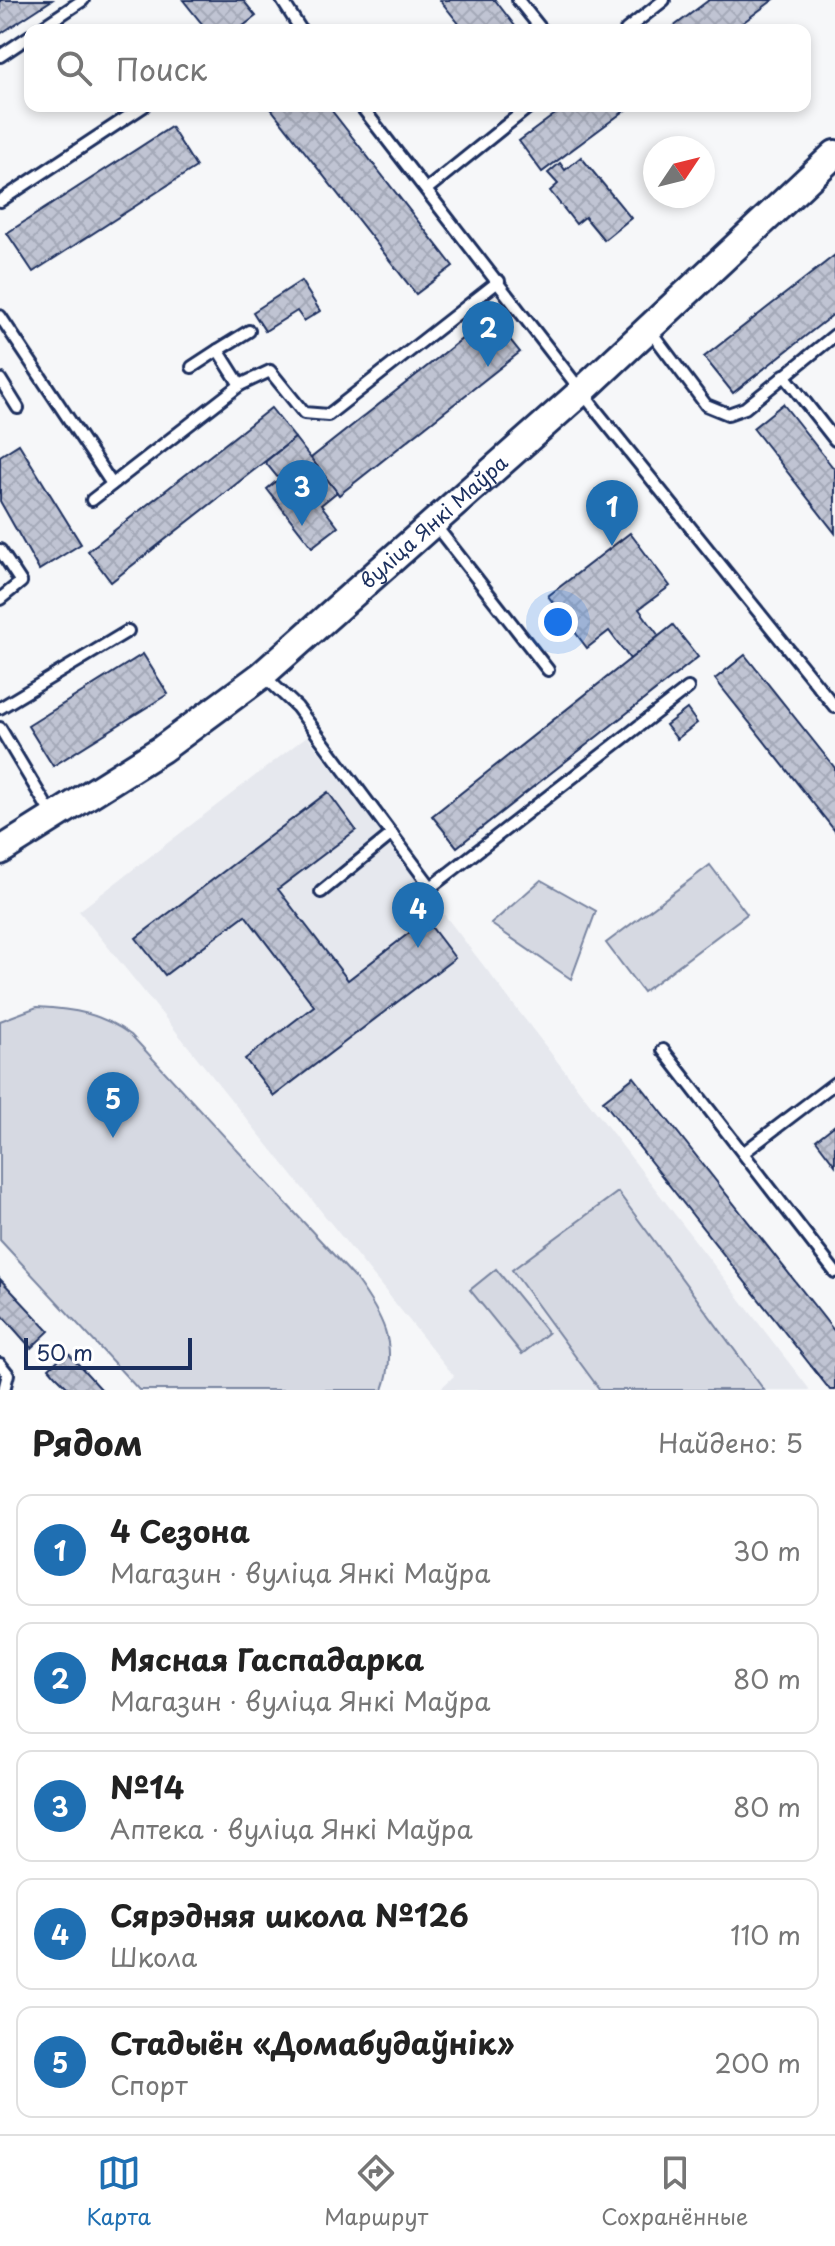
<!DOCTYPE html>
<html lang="ru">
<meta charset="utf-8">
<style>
body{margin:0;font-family:"Playpen Sans",sans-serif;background:#f2f2f2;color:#222}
.compass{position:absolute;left:643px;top:136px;width:72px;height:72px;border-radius:50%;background:#fff;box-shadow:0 4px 12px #0003;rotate:55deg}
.scale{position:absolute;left:24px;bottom:20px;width:168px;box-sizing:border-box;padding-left:8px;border:4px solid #1b2f5e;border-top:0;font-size:22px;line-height:28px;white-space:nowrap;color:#1b2f5e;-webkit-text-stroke:6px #fff;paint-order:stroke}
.you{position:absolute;left:558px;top:622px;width:28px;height:28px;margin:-20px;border:6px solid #fff;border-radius:50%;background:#1a73e8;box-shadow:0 0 0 12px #1a73e833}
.badge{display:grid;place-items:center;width:52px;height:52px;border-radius:50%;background:#1f6fb2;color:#fff;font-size:26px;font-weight:700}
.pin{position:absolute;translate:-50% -66px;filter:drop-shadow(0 2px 4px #0008)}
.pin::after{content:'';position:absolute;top:42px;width:28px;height:24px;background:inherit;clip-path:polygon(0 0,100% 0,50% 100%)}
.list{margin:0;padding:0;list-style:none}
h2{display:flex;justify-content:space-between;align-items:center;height:104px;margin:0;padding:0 32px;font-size:34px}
h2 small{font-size:26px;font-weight:400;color:#767676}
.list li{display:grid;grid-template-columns:52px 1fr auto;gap:24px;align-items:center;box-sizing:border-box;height:112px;margin:0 16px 16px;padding:0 16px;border:2px solid #e0e0e0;border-radius:16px}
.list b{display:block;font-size:30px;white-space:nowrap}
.list p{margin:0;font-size:26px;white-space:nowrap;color:#767676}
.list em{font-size:26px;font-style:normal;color:#767676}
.icon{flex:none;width:44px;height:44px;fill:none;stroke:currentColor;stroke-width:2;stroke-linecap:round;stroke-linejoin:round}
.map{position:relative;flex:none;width:835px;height:1390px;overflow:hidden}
.search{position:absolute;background:#fff;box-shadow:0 4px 12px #0003;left:24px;right:24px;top:24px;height:88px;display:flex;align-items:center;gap:20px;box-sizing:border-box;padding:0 28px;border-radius:16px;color:#767676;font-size:30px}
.sheet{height:744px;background:#fff}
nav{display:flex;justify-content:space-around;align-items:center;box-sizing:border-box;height:112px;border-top:2px solid #e0e0e0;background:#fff;font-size:22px;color:#767676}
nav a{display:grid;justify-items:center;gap:4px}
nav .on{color:#1f6fb2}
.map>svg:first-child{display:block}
.built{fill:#e6e8ee}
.green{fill:#d6d9e2;stroke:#7884a0;stroke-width:2}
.building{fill:url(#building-cross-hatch);stroke:#1b2f5e;stroke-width:2}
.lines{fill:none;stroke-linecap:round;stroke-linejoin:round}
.service-casing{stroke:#1b2f5e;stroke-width:16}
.tertiary-casing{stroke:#1b2f5e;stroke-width:32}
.service{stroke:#fff;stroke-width:10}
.tertiary{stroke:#fff;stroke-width:26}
.labels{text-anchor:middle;stroke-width:8;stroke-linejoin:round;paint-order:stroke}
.street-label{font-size:20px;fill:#1b2f5e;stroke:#fff}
</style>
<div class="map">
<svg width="835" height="1390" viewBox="0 0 835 1390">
<defs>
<pattern id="building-cross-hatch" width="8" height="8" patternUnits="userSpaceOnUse" patternTransform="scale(2)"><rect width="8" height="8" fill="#c0c4d3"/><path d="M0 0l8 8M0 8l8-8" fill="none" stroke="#a4a9b8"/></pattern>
</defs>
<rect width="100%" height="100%" fill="#f6f7f9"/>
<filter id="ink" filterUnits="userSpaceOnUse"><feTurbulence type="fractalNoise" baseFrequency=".0125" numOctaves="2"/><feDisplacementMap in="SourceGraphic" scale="16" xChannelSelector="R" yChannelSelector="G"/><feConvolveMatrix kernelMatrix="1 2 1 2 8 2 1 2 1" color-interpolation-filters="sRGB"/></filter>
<g filter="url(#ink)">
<!-- built -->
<polygon class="built" points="307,736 810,1390 439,1390 454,1376 79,911"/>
<!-- green -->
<g class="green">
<polygon points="710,865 747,914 643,992 606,943"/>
<polygon points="541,880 596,911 571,979 491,924"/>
<path d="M37 1007C74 1009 101 1013 131 1035L355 1278C382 1315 399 1344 383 1390H139L0 1240V1021Z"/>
<polygon points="618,1192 764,1390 600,1390 512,1270"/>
<polygon points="496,1269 548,1333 522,1354 470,1290"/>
</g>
<!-- building -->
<g class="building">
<polygon points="0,0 52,0 0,34"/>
<polygon points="183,0 243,0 256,16 238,30 207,30"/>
<polygon points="440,0 495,0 518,30 464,30"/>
<polygon points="709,0 773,0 733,30 669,30"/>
<polygon points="269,106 328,106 453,266 416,294"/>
<polygon points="566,106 631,106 542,172 519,141"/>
<polygon points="171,127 196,167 33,272 7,233"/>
<polygon points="581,157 631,218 604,240 585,217 576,224 550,191 558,184 548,173 560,163 565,170"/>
<polygon points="835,255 835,313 733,393 704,357"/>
<polygon points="301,281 320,311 304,321 297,311 265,331 253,312"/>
<polygon points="491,316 520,352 339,495 311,458"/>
<polygon points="783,404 835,470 835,533 753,428"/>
<polygon points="271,408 295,438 111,582 88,551"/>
<polygon points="295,438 337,492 321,505 338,527 312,547 267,489 279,479 265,462"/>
<polygon points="19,444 81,544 39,570 0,501 0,456"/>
<polygon points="630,533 670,586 639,609 659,636 630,659 609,631 587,648 548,596"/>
<polygon points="673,625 698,657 457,847 432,816"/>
<polygon points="143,654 168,694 53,766 28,726"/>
<polygon points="745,655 835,768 835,831 715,679"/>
<polygon points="687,709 697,723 677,739 666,725"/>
<polygon points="328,792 356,830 278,889 348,980 426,920 455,958 274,1096 245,1059 314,1006 245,915 165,975 136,938"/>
<polygon points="634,1077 835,1332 835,1390 830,1390 603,1101"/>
<polygon points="835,1125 835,1165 816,1140"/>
<polygon points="0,1279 49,1331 31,1348 0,1313"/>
<polygon points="67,1352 102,1390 70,1390 55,1375 49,1368"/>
</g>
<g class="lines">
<defs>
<g id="service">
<polyline points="282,0 301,30"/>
<polyline points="518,0 542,30"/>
<polyline points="38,30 83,0"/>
<polyline points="626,30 664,0"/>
<polyline points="0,56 30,36"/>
<polyline points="361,106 599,414 835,707"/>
<polyline points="427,189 530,106"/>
<polyline points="0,201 144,106"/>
<polyline points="0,316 112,484"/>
<polyline points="649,329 706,405 728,414 745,408 835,335"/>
<polyline points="192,367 218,350"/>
<polyline points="784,375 835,440"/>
<polyline points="0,379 18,408"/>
<polyline points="240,385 218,350 249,331"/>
<polyline points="92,500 240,385 270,371 304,413 328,415 499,281"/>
<polyline points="435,525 548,670"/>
<polyline points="0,550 21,582 0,599"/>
<polyline points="264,676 297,707 431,887 688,688"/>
<polyline points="0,708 128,631"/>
<polyline points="0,728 52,815"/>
<polyline points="321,892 392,834"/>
<polyline points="663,1050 835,1272"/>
<polyline points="743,1153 835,1083"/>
<polyline points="0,1364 8,1374 4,1390"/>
</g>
<g id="tertiary">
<path id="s1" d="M0 851 162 749 262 675 582 391 835 154"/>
</g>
</defs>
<!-- service casing -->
<use href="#service" class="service-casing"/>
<!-- tertiary casing -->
<use href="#tertiary" class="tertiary-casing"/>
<!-- service -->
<use href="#service" class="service"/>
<!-- tertiary -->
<use href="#tertiary" class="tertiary"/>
</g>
</g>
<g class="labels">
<!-- street labels -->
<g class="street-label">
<text dy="7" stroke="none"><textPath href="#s1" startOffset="546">вуліца Янкі Маўра</textPath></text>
</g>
</g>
</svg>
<svg class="compass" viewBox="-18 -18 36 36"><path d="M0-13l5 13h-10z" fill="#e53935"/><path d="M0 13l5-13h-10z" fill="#767676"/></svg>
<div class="scale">50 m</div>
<div class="you"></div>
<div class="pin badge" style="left:612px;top:546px">1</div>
<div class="pin badge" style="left:488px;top:367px">2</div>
<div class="pin badge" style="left:302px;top:526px">3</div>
<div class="pin badge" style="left:418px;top:948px">4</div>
<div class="pin badge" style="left:113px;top:1138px">5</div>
<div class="search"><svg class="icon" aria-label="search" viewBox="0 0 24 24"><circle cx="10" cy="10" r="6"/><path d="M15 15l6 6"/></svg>Поиск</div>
</div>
<section class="sheet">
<h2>Рядом<small>Найдено: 5</small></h2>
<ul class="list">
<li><span class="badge">1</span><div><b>4 Сезона</b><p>Магазин · вуліца Янкі Маўра</p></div><em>30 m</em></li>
<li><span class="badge">2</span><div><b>Мясная Гаспадарка</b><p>Магазин · вуліца Янкі Маўра</p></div><em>80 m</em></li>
<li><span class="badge">3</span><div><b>№14</b><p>Аптека · вуліца Янкі Маўра</p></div><em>80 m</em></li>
<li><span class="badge">4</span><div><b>Сярэдняя школа №126</b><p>Школа</p></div><em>110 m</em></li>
<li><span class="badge">5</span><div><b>Стадыён «Домабудаўнік»</b><p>Спорт</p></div><em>200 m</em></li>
</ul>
</section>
<nav>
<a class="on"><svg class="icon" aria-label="map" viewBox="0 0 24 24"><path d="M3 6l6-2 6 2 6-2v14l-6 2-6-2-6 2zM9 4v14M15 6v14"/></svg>Карта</a>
<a><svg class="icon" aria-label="directions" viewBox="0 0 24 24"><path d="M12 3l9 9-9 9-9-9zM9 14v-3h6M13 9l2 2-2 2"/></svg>Маршрут</a>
<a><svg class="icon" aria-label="saved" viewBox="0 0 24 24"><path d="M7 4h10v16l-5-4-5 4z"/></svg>Сохранённые</a>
</nav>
